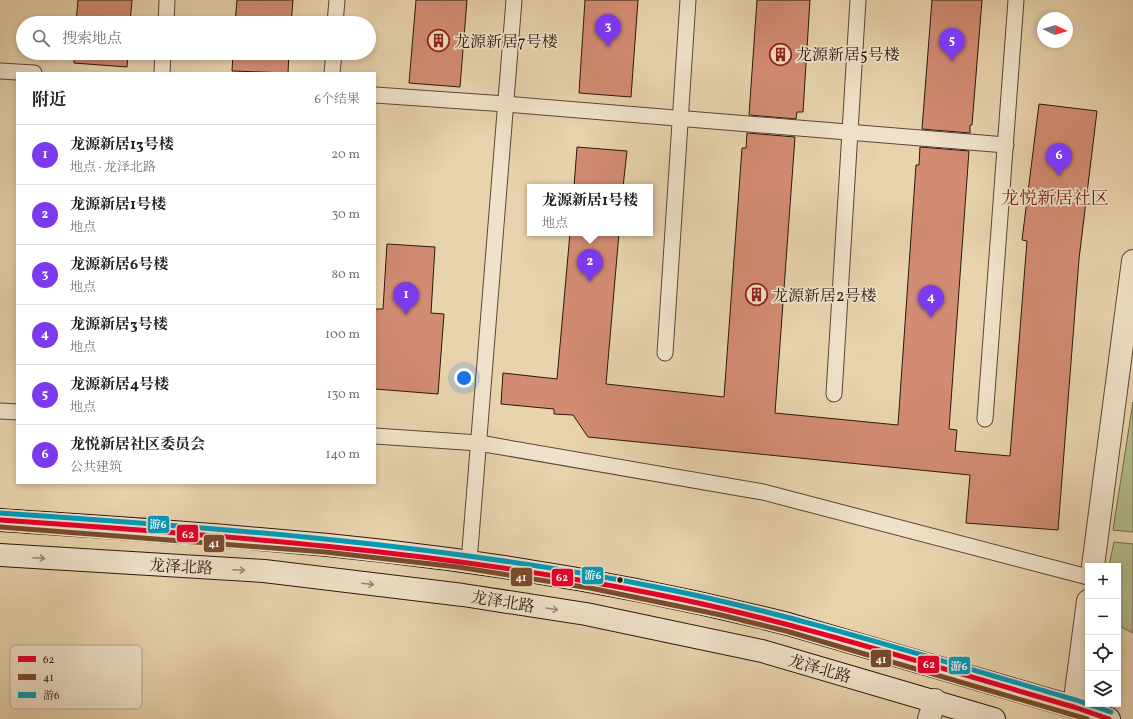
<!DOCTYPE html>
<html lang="zh">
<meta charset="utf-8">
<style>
body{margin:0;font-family:Vollkorn,"Noto Serif SC",serif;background:#f2f2f2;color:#222}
.controls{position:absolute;right:12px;bottom:12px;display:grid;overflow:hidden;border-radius:0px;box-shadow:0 2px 6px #0003}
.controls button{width:36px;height:36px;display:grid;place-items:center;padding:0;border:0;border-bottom:1px solid #e0e0e0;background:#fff;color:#222;font:20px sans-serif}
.compass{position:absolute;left:1037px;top:12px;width:36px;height:36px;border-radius:50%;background:#fff;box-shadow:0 2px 6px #0003;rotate:94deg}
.you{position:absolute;left:464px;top:378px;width:14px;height:14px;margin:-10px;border:3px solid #fff;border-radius:50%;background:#1a73e8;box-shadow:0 0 0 6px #1a73e833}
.badge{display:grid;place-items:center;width:26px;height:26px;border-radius:50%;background:#7c3aed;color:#fff;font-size:13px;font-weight:700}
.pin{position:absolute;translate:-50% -33px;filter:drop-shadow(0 1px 2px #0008)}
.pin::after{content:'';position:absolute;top:21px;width:14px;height:12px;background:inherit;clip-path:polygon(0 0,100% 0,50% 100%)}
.popup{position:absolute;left:527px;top:184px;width:126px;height:52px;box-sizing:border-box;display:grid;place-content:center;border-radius:0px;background:#fff;filter:drop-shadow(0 1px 3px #0005);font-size:13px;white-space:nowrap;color:#767676}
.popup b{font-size:15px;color:#222}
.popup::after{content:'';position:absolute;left:50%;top:100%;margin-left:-8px;border:8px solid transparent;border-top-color:#fff}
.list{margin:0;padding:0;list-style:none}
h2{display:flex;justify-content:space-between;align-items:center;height:52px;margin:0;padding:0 16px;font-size:17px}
h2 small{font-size:13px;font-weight:400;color:#767676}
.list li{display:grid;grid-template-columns:26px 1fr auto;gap:12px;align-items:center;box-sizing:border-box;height:60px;padding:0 16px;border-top:1px solid #e0e0e0}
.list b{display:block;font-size:15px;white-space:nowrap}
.list p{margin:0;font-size:13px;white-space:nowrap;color:#767676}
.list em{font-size:13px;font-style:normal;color:#767676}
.icon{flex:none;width:22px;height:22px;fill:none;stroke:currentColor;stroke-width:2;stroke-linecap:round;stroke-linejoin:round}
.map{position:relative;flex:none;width:1133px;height:719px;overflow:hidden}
.search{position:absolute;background:#fff;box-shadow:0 2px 6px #0003;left:16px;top:16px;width:360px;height:44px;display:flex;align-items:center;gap:10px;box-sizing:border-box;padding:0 14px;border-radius:22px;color:#767676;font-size:15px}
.panel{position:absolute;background:#fff;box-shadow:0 2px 6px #0003;left:16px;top:72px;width:360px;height:412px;border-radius:0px}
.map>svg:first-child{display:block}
.grass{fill:#b3bd8c;stroke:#6e6a4d}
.building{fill:#d38c74;stroke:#28180e}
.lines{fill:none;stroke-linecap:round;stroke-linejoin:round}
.service-casing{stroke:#584736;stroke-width:17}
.minor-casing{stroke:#584736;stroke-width:24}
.secondary-casing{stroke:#28180e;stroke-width:24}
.service{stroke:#f0e2ca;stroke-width:15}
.minor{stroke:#f0e2ca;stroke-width:22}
.secondary{stroke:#f0e2ca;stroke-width:22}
.bus-1-casing{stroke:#f0e2ca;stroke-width:8}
.bus-2-casing{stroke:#f0e2ca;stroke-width:8}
.bus-3-casing{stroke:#f0e2ca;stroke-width:8}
.bus-1{stroke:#e4002b;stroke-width:5}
.bus-2{stroke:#7a4b2a;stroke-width:5}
.bus-3{stroke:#049abb;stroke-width:5}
.oneway{stroke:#968775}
.bus-dot{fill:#28180e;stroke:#f0e2ca;stroke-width:1.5}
.labels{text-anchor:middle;stroke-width:3.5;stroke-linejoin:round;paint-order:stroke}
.poi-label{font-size:16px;fill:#28180e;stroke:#f0e2ca;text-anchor:start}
.street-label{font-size:16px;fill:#28180e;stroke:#f0e2ca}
.quarter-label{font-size:18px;fill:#7a1f14;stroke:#f0e2ca}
.key{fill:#f0e2ca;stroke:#b4a592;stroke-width:1}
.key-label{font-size:11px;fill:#28180e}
.line-badge{stroke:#f0e2ca;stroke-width:1.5}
.badge-label{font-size:11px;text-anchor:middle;font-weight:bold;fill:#fff}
</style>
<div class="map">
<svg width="1133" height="719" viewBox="0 0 1133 719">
<rect width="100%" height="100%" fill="#e8d3ad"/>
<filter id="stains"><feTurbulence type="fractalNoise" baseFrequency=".005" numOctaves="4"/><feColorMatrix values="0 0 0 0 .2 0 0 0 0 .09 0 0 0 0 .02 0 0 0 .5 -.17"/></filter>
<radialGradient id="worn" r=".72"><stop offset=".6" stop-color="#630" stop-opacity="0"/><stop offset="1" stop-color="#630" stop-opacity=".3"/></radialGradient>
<!-- grass -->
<g class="grass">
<polygon points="1133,402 1133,532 1113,530"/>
<polygon points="1114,542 1133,544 1133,633 1118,625 1118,566 1109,566"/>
</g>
<!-- building -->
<g class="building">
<polygon points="78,0 132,0 130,23 76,23"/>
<polygon points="237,0 293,0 291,23 235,23"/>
<polygon points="416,0 467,0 460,87 409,83"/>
<polygon points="585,0 638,0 631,97 579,93"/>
<polygon points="757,0 810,0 803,112 797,112 796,119 749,115"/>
<polygon points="932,0 982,0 972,125 970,125 970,133 922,129"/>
<polygon points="74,53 128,53 127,67 74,63"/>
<polygon points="233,53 289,53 288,73 232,71"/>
<polygon points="1039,104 1097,111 1079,259 1058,530 966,523 970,475 588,437 573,415 554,414 554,409 501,404 503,373 557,379 570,233 619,233 606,384 724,397 742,148 746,148 747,133 795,137 775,413 898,425 916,165 919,165 920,147 969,151 949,429 957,430 955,451 1010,456 1027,241 1022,240"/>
<polygon points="577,147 627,151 623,187 574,187"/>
<polygon points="387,244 435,247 431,313 444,314 438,394 375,389 375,309 383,309"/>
</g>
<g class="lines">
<defs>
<g id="service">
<polyline points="166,23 167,0"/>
<polyline points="335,23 337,0"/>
<polyline points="0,71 34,73"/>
<polyline points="162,73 163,53"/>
<polyline points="332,73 334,53"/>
<polyline points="375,95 506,104 1006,145"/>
<polyline points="665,353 688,0"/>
<polyline points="834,394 858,0"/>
<polyline points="0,411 17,412"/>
<polyline points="985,419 1016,0"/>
<polyline points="375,436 479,443 763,492 1088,577"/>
<polyline points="469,562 514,0"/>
</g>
<g id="minor">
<polyline points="1093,566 1133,261"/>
<polyline points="1074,707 1088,601"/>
<polyline points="929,719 935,700"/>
</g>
<g id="secondary">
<path d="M0 520C86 526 173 531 259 539 437 553 615 580 788 624L1074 707 1109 719"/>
<polyline points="0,555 264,571 463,595 586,614 762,651 994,719"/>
</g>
</defs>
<!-- service casing -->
<use href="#service" class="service-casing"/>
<!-- minor casing -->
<use href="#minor" class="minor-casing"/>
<!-- secondary casing -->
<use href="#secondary" class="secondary-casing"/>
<!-- service -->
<use href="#service" class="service"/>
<!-- minor -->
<use href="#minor" class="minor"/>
<!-- secondary -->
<use href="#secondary" class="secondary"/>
<defs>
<path id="bus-1" d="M0 520C220 535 439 551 655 594 797 622 935 667 1074 707L1109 719"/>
<polyline id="bus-2" points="0,527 325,552 458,567 590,588 721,615 786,631 1087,719"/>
<path id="bus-3" d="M0 513C220 528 440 544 656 587 798 615 937 660 1076 700L1111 712"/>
</defs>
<!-- bus-1 casing -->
<use href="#bus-1" class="bus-1-casing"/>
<!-- bus-2 casing -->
<use href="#bus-2" class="bus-2-casing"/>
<!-- bus-3 casing -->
<use href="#bus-3" class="bus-3-casing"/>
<!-- bus-1 -->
<use href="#bus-1" class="bus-1"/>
<!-- bus-2 -->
<use href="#bus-2" class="bus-2"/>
<!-- bus-3 -->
<use href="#bus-3" class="bus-3"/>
</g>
<!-- one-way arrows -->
<defs><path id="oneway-shaft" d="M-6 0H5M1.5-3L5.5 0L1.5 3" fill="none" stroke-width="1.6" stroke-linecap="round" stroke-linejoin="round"/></defs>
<g class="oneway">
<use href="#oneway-shaft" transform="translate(39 558) rotate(3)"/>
<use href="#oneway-shaft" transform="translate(239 570) rotate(3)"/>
<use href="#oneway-shaft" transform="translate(368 584) rotate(7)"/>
<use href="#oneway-shaft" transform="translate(552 609) rotate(9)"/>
</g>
<!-- icons -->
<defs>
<symbol id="building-ring" viewBox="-11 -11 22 22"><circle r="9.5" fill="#f0e2ca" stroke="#8f2418" stroke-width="1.5"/><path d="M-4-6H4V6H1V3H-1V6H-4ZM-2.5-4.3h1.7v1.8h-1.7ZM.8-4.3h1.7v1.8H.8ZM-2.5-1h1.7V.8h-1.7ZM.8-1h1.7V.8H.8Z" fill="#8f2418"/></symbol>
</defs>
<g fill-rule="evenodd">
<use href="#building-ring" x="426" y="28" width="25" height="25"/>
<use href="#building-ring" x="768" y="42" width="25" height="25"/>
<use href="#building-ring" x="744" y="282" width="25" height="25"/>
</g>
<!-- markers -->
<circle class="bus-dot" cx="620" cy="580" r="3.5"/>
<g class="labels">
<!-- poi labels -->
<g class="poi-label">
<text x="454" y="47">龙源新居7号楼</text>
<text x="796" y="60">龙源新居5号楼</text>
<text x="772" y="301">龙源新居2号楼</text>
</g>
<!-- street labels -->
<g class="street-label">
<text transform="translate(181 566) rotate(3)" y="6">龙泽北路</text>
<text transform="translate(503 601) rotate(9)" y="6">龙泽北路</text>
<text transform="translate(820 668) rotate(16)" y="6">龙泽北路</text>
</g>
<!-- quarter labels -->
<g class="quarter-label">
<text x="1055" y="204">龙悦新居社区</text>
</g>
</g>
<!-- legend -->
<rect x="10" y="645" width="132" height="64" rx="6" class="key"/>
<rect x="18" y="656" width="18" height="6" fill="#e4002b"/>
<rect x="18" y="674" width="18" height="6" fill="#7a4b2a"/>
<rect x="18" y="692" width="18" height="6" fill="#049abb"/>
<g class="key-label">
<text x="43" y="663">62</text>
<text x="43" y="681">41</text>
<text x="43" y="699">游6</text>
</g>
<g class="line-badge">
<rect x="147" y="515" width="23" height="19" rx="4" fill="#049abb"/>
<rect x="176" y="524" width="23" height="19" rx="4" fill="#e4002b"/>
<rect x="203" y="534" width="22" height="19" rx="4" fill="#7a4b2a"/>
<rect x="581" y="566" width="23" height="19" rx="4" fill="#049abb"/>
<rect x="510" y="567" width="23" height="20" rx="4" fill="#7a4b2a"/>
<rect x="551" y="568" width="23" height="19" rx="4" fill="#e4002b"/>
<rect x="870" y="649" width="22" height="19" rx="4" fill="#7a4b2a"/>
<rect x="917" y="655" width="23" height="19" rx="4" fill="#e4002b"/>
<rect x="948" y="656" width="23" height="19" rx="4" fill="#049abb"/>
</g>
<g class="badge-label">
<text x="158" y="528">游6</text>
<text x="188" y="538">62</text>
<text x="214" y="547">41</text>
<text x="593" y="579">游6</text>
<text x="521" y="581">41</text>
<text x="562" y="581">62</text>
<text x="881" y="663">41</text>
<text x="929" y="668">62</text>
<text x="959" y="670">游6</text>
</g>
<rect width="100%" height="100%" filter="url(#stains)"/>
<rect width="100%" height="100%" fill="url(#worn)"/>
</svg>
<div class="controls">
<button>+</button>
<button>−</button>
<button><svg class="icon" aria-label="locate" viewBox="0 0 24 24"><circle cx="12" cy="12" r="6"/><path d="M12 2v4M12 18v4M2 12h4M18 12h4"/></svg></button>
<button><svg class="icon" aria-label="layers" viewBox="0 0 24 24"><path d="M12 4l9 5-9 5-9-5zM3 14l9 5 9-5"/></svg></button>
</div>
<svg class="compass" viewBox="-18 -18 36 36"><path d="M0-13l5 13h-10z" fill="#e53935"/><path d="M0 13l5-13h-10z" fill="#767676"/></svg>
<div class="you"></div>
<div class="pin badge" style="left:406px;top:315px">1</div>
<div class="pin badge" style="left:590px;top:282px">2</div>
<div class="popup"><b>龙源新居1号楼</b>地点</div>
<div class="pin badge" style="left:608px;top:47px">3</div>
<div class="pin badge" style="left:931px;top:318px">4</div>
<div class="pin badge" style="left:952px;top:61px">5</div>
<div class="pin badge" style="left:1059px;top:176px">6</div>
<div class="search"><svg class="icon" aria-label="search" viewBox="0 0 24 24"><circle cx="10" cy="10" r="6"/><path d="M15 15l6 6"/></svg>搜索地点</div>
<section class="panel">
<h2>附近<small>6个结果</small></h2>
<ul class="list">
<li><span class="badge">1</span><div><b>龙源新居13号楼</b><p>地点 · 龙泽北路</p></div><em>20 m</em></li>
<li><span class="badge">2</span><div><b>龙源新居1号楼</b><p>地点</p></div><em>30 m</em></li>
<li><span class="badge">3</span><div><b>龙源新居6号楼</b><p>地点</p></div><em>80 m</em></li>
<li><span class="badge">4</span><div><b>龙源新居3号楼</b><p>地点</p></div><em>100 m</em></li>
<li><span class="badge">5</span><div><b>龙源新居4号楼</b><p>地点</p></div><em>130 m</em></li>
<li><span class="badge">6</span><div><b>龙悦新居社区委员会</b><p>公共建筑</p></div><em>140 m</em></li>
</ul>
</section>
</div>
